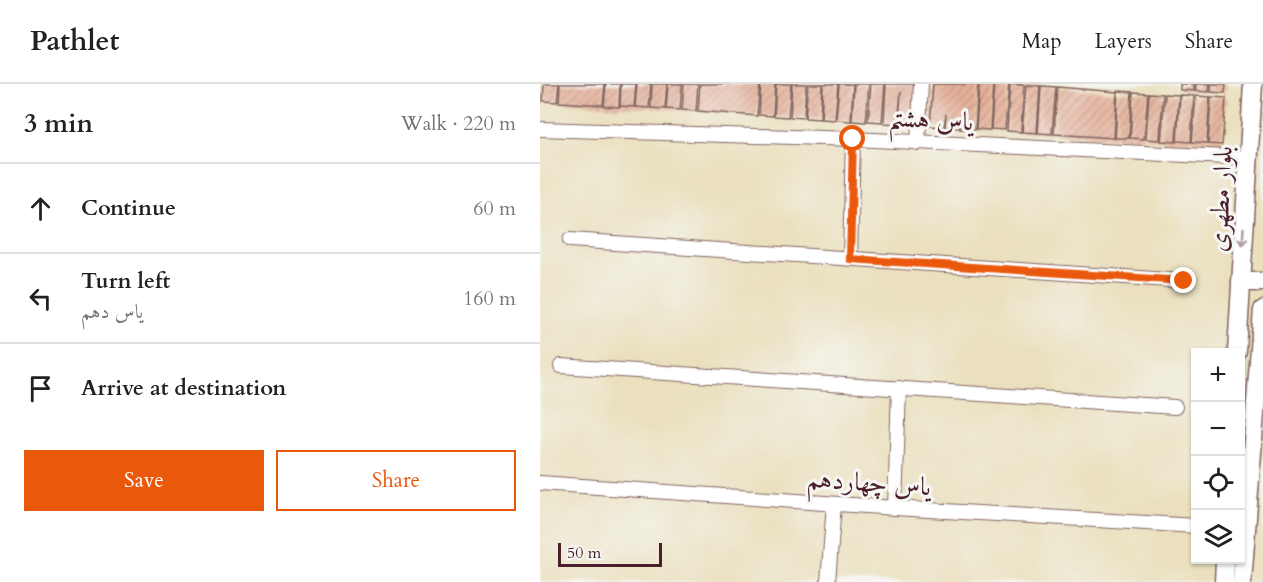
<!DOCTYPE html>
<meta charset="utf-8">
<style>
body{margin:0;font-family:Cardo,Amiri,serif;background:#f2f2f2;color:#202124}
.controls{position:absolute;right:18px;bottom:18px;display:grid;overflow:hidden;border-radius:0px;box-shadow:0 2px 4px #0004}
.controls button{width:54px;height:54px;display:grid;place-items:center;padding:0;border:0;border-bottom:2px solid #e0e0e0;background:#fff;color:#202124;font:30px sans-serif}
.scale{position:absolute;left:18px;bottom:15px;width:104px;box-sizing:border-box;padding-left:6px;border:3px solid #4a1f2b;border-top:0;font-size:16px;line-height:21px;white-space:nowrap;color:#4a1f2b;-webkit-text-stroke:4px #f6f6f2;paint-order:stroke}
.stop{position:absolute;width:18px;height:18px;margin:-14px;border:4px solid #ea580c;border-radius:50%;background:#fff}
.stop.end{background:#ea580c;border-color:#fff;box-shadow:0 2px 6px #0008}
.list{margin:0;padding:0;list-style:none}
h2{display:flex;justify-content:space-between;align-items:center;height:78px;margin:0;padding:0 24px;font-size:26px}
h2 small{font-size:20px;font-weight:400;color:#757577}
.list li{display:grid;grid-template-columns:39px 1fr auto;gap:18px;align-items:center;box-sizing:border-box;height:90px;padding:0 24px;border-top:2px solid #e0e0e0}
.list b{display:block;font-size:22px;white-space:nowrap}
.list p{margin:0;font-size:20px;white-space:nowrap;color:#757577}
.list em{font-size:20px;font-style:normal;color:#757577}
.actions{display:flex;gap:12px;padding:18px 24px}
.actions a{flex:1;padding:14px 0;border:2px solid #ea580c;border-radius:0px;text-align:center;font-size:21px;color:#ea580c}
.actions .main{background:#ea580c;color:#fff}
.icon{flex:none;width:33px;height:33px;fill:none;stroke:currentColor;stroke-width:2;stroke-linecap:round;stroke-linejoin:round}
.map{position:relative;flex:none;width:723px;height:498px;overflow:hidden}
header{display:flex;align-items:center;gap:36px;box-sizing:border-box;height:84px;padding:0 30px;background:#fff;border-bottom:2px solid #e0e0e0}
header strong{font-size:28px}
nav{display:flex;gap:33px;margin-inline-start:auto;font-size:21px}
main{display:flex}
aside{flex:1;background:#fff}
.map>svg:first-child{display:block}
.building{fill:url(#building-hatch)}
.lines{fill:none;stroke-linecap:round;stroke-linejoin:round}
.street-casing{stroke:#82635e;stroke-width:16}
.secondary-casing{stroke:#82635e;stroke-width:21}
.street{stroke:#fff;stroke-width:14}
.secondary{stroke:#fff;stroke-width:18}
.oneway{stroke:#ae9aa0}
.route{stroke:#ea580c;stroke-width:8}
.labels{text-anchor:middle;stroke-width:6;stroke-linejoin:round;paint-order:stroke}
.street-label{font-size:26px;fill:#4a1f2b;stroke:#f6f6f2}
</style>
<header>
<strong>Pathlet</strong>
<nav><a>Map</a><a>Layers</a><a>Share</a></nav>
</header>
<main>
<aside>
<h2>3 min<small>Walk · 220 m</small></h2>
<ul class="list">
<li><svg class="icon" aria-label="ahead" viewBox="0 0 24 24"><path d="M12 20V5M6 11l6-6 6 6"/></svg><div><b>Continue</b></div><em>60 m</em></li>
<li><svg class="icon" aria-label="left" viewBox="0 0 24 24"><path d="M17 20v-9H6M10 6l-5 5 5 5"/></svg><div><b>Turn left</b><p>یاس دهم</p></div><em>160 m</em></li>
<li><svg class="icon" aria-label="arrive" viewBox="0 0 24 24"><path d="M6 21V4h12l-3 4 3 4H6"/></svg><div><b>Arrive at destination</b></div></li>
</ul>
<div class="actions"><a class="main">Save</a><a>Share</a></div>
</aside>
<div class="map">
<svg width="723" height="498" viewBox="0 0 723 498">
<defs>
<pattern id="building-hatch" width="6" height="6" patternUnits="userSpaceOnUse" patternTransform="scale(1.5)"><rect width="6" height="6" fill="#e5b19a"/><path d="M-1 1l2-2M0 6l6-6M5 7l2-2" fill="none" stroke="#bc8f7e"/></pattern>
</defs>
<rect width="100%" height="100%" fill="#f6f6f2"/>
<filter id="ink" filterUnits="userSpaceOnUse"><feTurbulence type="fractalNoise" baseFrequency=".0167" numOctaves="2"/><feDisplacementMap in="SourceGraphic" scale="12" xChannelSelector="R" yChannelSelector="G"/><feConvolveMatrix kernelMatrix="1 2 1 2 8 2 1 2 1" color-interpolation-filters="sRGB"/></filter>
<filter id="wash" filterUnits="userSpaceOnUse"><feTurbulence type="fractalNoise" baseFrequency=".008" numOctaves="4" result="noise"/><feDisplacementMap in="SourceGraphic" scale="24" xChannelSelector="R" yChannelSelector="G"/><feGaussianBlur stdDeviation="1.35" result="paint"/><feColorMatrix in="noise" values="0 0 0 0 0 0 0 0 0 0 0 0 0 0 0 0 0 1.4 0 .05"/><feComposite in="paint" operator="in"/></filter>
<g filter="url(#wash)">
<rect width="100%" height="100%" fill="#eae0be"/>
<g id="blocks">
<!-- building -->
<g class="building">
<polygon points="4,0 19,0 17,18 3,17"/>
<polygon points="20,0 65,0 63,21 19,18"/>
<polygon points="66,0 80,0 79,23 64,22"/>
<polygon points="81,0 96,0 94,23 80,22"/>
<polygon points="97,0 111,0 109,24 95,23"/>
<polygon points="112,0 127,0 125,25 111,24"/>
<polygon points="128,0 142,0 140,26 126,25"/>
<polygon points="144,0 158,0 156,27 142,26"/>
<polygon points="160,0 220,0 217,32 158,27"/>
<polygon points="221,0 235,0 233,32 219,31"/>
<polygon points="236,0 251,0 248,33 234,32"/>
<polygon points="252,0 266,0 264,34 250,33"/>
<polygon points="268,0 282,0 280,35 265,34"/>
<polygon points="283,0 298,0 295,36 281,35"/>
<polygon points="299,0 313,0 311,37 296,36"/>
<polygon points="314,0 329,0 326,38 312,37"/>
<polygon points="331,0 345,0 342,38 328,37"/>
<polygon points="346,0 376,0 373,41 359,40 361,8 358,40 344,39"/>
<polygon points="393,0 438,0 435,46 420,45 421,31 419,44 405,43 406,30 404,43 390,42"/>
<polygon points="439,0 453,0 450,46 436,45"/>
<polygon points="454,0 469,0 465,46 451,45"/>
<polygon points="470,0 484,1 481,48 467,47"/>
<polygon points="640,0 654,0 654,7 640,6"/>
<polygon points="656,0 670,0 669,8 655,7"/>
<polygon points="671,0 686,0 685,9 671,8"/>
<polygon points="486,1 500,2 497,49 482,48"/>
<polygon points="501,2 516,3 512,50 498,49"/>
<polygon points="517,3 577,8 574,54 514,50"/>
<polygon points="578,7 592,8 589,54 575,54"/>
<polygon points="593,8 608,9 604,55 590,54"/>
<polygon points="609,9 623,10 620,56 606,55"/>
<polygon points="625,10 639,11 636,58 621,57"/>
<polygon points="640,11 654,12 651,58 637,57"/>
<polygon points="656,12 670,13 667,59 652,58"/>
<polygon points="671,13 686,14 682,61 668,60"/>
</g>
</g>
</g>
<g filter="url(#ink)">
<use href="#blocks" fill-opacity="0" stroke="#82635e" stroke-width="1.5"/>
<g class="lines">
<defs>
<g id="street">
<polyline points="0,45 313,55 708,74"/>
<polyline points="378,59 381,0"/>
<polyline points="30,156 644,197"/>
<polyline points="310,175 313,55"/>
<polyline points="21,282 635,323"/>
<polyline points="0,399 355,424 656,442"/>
<polyline points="355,424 359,304"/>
<polyline points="288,498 294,420"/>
</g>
<g id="secondary">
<polyline points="701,198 723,198"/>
<polyline points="697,268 713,0"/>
<polyline points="684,498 685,476"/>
<polyline points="702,498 723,226"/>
</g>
</defs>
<!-- street casing -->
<use href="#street" class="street-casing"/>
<!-- secondary casing -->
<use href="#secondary" class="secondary-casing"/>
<!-- street -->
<use href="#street" class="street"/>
<!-- secondary -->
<use href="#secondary" class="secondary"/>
</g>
<!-- one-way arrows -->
<defs><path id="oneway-shaft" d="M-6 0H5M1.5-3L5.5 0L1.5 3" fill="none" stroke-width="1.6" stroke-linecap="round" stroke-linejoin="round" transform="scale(1.5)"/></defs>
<use class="oneway" href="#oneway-shaft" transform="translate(703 153) rotate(93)"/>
</g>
<g class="lines" filter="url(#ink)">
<!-- route -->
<polyline class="route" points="313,55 310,175 644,197"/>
</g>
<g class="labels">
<!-- street labels -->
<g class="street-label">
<text transform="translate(391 35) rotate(3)" y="9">یاس هشتم</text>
<text transform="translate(680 115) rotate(-87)" y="9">بلوار مطهری</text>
<text transform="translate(329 398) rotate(4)" y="9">یاس چهاردهم</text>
</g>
</g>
</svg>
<div class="controls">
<button>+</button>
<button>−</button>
<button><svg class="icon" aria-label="locate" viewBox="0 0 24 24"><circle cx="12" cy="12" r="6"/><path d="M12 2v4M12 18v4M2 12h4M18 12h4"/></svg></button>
<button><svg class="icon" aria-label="layers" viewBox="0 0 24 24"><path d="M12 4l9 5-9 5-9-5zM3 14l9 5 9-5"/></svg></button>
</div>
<div class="scale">50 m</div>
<div class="stop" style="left:313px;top:55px"></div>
<div class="stop end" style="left:644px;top:197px"></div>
</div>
</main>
